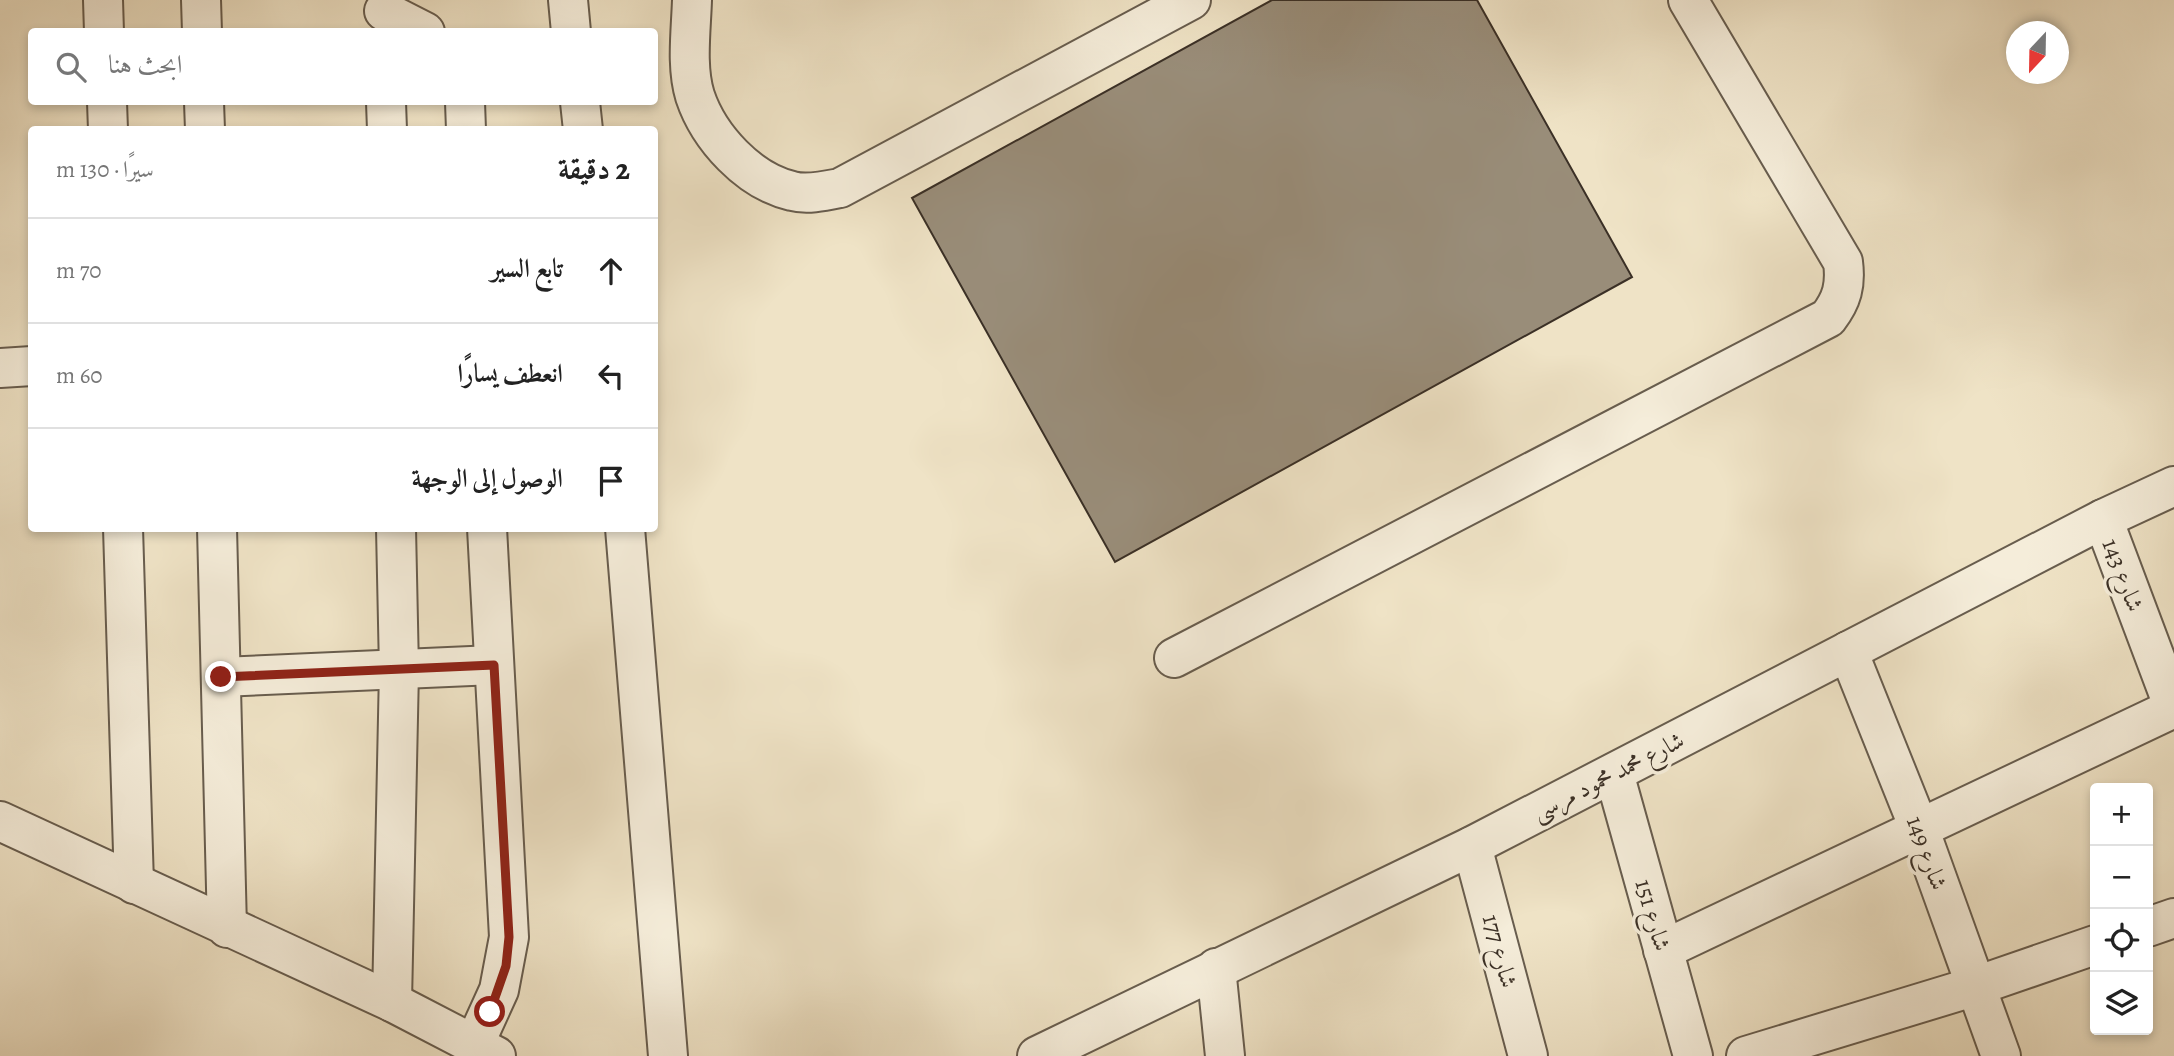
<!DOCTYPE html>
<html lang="ar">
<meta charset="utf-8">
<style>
body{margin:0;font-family:Alegreya,Amiri,serif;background:#f6f6f6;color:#222;direction:rtl}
.controls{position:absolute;right:21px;bottom:21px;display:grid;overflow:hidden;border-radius:7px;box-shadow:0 4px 10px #0003}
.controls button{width:63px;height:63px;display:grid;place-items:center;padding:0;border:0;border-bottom:2px solid #e0e0e0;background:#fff;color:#222;font:35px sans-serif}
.compass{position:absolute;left:2006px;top:21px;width:63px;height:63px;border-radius:50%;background:#fff;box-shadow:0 4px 10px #0003;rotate:202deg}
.stop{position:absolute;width:21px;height:21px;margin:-16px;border:5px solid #8f2418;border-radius:50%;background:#fff}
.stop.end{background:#8f2418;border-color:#fff;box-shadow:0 2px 7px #0008}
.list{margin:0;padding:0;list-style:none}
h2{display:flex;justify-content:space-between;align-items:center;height:91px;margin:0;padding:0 28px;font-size:30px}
h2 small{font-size:23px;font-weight:400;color:#767676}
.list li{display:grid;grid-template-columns:46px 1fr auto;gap:21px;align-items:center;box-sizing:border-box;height:105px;padding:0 28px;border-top:2px solid #e0e0e0}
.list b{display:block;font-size:26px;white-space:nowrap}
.list em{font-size:23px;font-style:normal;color:#767676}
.icon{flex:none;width:38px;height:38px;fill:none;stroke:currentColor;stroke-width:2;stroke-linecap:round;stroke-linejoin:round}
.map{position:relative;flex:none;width:2174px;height:1056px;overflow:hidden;direction:ltr}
.search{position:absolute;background:#fff;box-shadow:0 4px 10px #0003;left:28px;top:28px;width:630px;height:77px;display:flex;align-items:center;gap:18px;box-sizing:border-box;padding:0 24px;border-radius:7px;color:#767676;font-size:26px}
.panel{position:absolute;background:#fff;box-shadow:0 4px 10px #0003;left:28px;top:126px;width:630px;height:406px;border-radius:7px;direction:rtl}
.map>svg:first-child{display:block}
.building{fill:#998d79;stroke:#3b3026;stroke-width:2}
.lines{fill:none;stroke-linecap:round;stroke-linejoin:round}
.minor-casing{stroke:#685d4e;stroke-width:42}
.minor{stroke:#f5edda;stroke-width:38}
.route{stroke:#8f2418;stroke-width:9}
.labels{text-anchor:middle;stroke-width:7;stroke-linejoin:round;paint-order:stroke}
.street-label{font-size:24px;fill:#3b3026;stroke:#f5edda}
</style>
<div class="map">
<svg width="2174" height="1056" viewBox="0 0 2174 1056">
<rect width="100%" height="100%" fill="#efe3c6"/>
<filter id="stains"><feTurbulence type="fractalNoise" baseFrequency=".00286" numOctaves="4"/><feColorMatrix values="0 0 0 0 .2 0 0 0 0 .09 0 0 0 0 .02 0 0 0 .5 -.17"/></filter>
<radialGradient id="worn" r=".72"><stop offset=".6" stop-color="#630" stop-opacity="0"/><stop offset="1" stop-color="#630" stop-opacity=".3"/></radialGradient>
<!-- building -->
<polygon class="building" points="1272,0 1477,0 1632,277 1115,562 912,198"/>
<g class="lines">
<defs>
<g id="minor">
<polyline points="103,0 104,32"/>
<polyline points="201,0 202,32"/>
<polyline points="568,0 571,32"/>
<path d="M692 0C691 31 686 67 695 96 709 138 749 181 792 191 807 195 825 191 840 188L1191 0"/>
<polyline points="384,11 425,32"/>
<polyline points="107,102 108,130"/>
<polyline points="204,102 205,130"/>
<polyline points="386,102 387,130"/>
<polyline points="465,102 466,130"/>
<polyline points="580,102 583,130"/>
<polyline points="0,368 32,366"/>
<polyline points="2103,519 2174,708"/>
<polyline points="123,528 134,884"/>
<polyline points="217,528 227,928"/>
<polyline points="625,528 668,1056"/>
<polyline points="1848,651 1919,828 2001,1056"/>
<path d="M1174 658 1828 318C1842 300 1846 285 1843 262L1688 0"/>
<polyline points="221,677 494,665"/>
<polyline points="1614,773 1693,1056"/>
<polyline points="0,821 392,1002 496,1056"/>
<polyline points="1472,846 1528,1056"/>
<polyline points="2148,927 2174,918"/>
<polyline points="1663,950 2174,708"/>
<polyline points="1216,968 1225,1056"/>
<polyline points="392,1002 399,670 396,528"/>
<polyline points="474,1045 499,990 509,937 487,528"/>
<polyline points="1037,1056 1472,846 2103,519 2174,486"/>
<polyline points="1746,1056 1976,986 2095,945"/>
</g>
</defs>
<!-- minor casing -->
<use href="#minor" class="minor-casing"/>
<!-- minor -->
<use href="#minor" class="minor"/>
</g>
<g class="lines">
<!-- route -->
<polyline class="route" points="221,677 494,665 509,937 506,966 490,1012"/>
</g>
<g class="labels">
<!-- street labels -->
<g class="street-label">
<text transform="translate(2123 575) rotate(69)" y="8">شارع 143</text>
<text transform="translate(1608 776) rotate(-27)" y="8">شارع محمد محمود مرسى</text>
<text transform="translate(1927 853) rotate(70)" y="8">شارع 149</text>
<text transform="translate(1653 915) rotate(74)" y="8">شارع 151</text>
<text transform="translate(1500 951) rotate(75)" y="8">شارع 177</text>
</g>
</g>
<rect width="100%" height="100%" filter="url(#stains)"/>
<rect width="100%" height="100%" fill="url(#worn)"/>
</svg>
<div class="controls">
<button>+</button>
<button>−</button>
<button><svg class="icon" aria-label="locate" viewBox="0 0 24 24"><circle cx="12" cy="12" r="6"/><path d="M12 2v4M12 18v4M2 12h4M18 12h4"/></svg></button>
<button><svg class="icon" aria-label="layers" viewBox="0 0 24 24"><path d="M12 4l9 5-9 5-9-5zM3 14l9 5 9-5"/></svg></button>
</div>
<svg class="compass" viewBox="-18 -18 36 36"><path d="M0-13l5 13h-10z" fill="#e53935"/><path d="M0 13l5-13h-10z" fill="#767676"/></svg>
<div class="stop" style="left:490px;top:1012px"></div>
<div class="stop end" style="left:221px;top:677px"></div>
<div class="search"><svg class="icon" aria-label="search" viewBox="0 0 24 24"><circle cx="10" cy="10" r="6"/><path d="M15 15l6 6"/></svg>ابحث هنا</div>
<section class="panel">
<h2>2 دقيقة<small>سيرًا · 130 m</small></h2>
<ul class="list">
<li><svg class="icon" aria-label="ahead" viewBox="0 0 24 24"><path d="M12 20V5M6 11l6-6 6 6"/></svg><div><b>تابع السير</b></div><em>70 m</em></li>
<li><svg class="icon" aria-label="left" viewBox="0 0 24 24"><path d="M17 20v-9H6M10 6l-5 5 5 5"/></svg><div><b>انعطف يسارًا</b></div><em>60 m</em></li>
<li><svg class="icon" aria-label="arrive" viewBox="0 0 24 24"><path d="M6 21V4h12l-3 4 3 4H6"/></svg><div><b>الوصول إلى الوجهة</b></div></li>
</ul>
</section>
</div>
